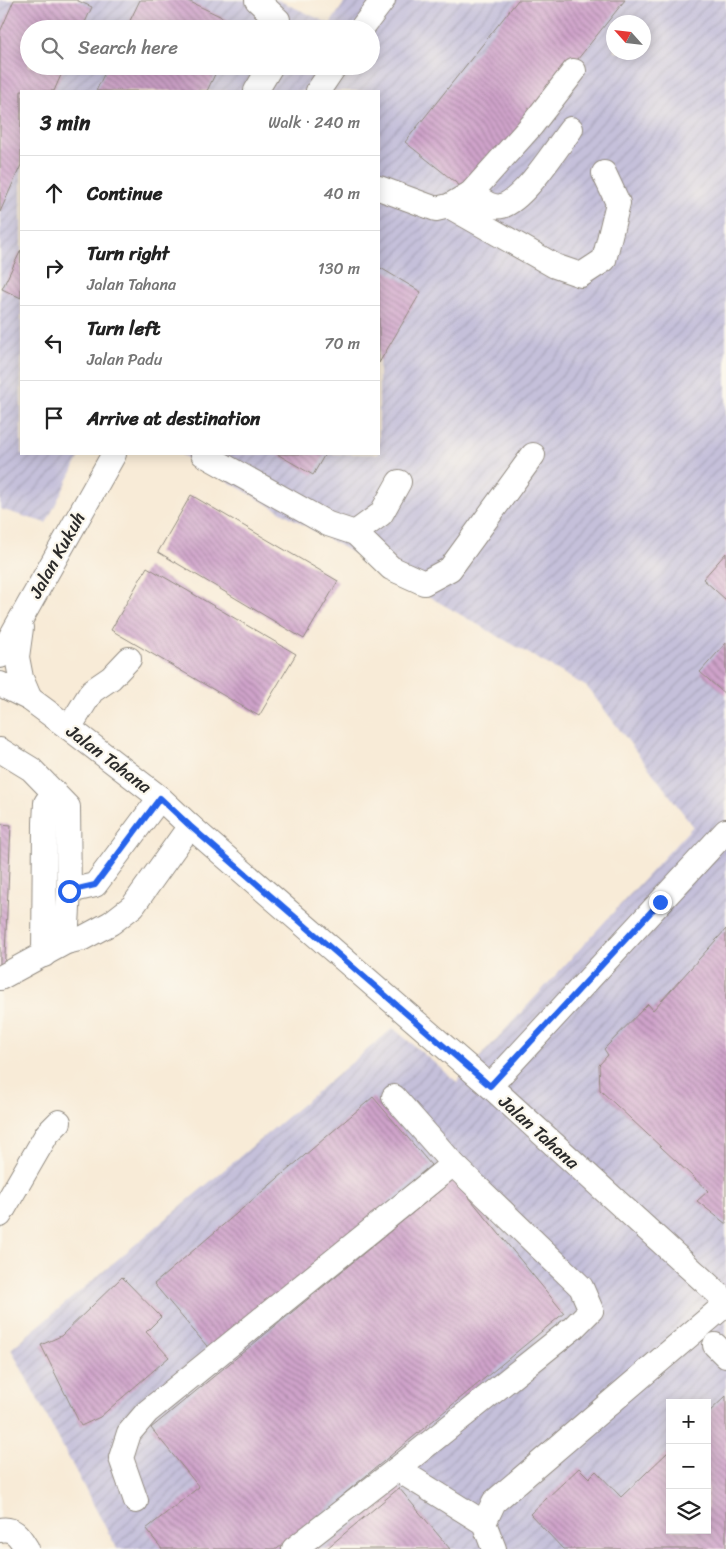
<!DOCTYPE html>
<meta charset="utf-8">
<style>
body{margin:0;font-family:Sriracha,sans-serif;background:#f6f6f6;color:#222}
.controls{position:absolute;right:15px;bottom:15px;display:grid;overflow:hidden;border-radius:0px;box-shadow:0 2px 12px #0003}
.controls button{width:45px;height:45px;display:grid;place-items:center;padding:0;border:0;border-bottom:1px solid #e0e0e0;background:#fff;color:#222;font:25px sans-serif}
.compass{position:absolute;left:606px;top:15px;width:45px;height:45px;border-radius:50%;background:#fff;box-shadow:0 2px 12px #0003;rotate:297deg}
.stop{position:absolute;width:15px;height:15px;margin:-11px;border:4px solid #2563eb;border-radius:50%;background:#fff}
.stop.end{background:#2563eb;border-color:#fff;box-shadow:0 1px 5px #0008}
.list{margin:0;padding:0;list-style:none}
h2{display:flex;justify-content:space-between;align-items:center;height:65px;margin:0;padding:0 20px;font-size:21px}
h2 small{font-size:16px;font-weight:400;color:#767676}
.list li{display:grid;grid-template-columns:32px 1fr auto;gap:15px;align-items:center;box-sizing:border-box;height:75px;padding:0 20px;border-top:1px solid #e0e0e0}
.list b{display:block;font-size:19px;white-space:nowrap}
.list p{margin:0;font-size:16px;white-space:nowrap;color:#767676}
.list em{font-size:16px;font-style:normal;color:#767676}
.icon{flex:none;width:28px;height:28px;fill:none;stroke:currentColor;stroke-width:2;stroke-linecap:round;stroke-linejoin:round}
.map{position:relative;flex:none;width:726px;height:1549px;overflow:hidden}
.search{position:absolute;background:#fff;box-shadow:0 2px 12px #0003;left:20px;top:20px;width:360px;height:55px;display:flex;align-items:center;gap:12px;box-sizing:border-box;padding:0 18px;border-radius:28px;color:#767676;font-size:19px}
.panel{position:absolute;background:#fff;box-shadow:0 2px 12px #0003;left:20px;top:90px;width:360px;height:365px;border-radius:0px}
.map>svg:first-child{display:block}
.industrial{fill:url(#industrial-furrows);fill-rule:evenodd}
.building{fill:url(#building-back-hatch)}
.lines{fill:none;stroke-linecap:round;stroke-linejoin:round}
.minor-casing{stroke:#928b81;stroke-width:26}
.minor{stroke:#fff;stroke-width:24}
.route{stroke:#2563eb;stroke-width:6}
.labels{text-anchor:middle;stroke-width:4.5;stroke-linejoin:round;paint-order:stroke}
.street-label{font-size:18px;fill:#2b2b2b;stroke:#fbf7ec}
</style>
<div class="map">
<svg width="726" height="1549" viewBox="0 0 726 1549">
<defs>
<pattern id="industrial-furrows" width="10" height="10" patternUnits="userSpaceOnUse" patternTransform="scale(1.25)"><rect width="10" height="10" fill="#c5c0da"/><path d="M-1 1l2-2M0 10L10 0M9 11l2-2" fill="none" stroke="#a9a5bb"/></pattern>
<pattern id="building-back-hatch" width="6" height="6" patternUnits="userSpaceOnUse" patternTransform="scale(1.25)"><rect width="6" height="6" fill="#cfa3ca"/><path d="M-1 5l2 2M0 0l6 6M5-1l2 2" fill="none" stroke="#a885a4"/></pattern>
</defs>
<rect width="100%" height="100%" fill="#fbf7ec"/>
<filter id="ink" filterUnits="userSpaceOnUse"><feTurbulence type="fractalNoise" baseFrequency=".02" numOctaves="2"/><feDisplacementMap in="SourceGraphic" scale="10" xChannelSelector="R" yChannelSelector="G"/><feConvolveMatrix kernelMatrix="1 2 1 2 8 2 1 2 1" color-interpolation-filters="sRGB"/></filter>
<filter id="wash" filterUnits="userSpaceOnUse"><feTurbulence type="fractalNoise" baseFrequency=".0096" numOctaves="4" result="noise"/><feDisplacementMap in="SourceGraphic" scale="20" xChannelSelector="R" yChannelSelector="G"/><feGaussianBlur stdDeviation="1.12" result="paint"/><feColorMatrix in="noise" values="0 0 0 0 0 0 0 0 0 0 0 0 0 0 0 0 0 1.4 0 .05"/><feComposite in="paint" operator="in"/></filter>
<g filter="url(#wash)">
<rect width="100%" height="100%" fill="#f8ebd7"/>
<!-- industrial -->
<path class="industrial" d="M0 0H278L330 24 346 0H726V1549H117L11 1349 393 1028 457 1082 693 826 587 687 180 454H379V91H21V454H81L46 523 0 509ZM614 22H644V52H614ZM29 29H371V66H29ZM670 1403H707V1530H670Z"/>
<g id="blocks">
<!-- building -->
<g class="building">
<polygon points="14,0 76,0 92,7 82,29 29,29 29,66 65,66 54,91 21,91 21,165 0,212 0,32"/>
<polygon points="140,0 186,0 239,25 237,29 126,29"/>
<polygon points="518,0 625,0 470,194 405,142"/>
<polygon points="108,66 219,66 207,91 96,91"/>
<polygon points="21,250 21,298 2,289"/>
<polygon points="379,267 421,292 379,363"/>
<polygon points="277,454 325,454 313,475"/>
<polygon points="191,495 338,581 304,639 158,552"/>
<polygon points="726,553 726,600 703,579"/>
<polygon points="147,567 296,654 259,716 111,630"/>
<polygon points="726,643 726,695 700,672"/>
<polygon points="0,824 11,825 4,976 0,976"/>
<polygon points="726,929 726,1224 697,1201 708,1191 600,1090 599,1065 608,1055 604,1049 648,1004 653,1010"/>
<polygon points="373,1097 431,1165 212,1352 154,1284"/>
<polygon points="454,1179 564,1313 277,1549 162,1549 146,1529 199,1487 151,1428"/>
<polygon points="122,1277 161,1317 146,1332 169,1357 100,1417 81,1426 41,1345 61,1336"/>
<polygon points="726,1396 726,1549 563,1549 530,1514 579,1468 589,1478 596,1471 621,1497 670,1450 670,1530 707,1530 707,1414"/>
<polygon points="399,1488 450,1549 326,1549"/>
</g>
</g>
</g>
<g filter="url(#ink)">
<use href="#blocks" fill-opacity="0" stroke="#928b81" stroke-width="1"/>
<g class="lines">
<defs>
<g id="minor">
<polyline points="257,0 278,20 277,29"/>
<polyline points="361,29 383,0"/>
<polyline points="256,91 271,66"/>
<polyline points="318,91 335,66"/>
<polyline points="379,188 436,209 449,206 471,193 532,125 574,71"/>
<path d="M471 193C480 199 491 209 502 206 525 199 556 148 571 129"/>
<polyline points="449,206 555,266 581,275 604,260 618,203 604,173"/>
<polyline points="203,454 328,524 355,533 381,514 399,482"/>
<polyline points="355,533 391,568 424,583 450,569 533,455"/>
<polyline points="21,628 17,657 21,678 30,699"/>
<polyline points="0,656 114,454"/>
<polyline points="0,684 30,699 69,728 160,798 190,826 490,1086 726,1301"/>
<polyline points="69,728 92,691 111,678 129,659"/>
<polyline points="0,750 31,769 68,807 69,891 95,885 160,798"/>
<polyline points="66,942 69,891"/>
<polyline points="44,955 45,823 46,803 54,792"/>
<polyline points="0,978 66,942 83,938 111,923 133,906 190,826"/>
<polyline points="490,1086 726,831"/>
<polyline points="0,1215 47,1134 59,1122"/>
<polyline points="715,1345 726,1356"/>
<polyline points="397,1469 484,1523 494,1549"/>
<polyline points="136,1501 121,1458 129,1433 147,1412 453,1164"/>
<polyline points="484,1523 494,1502 726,1304"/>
<path d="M0 1530C15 1527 20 1538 27 1549"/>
<polyline points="294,1549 397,1469 573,1328 591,1310 581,1287 453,1164 394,1097"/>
</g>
</defs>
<!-- minor casing -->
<use href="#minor" class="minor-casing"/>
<!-- minor -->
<use href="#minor" class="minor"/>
</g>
</g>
<g class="lines" filter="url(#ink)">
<!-- route -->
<polyline class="route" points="69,891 95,885 160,798 190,826 490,1086 660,902"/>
</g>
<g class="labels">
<!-- street labels -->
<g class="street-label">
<text transform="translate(57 555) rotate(-61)" y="6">Jalan Kukuh</text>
<text transform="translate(109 759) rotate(37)" y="6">Jalan Tahana</text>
<text transform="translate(539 1132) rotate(42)" y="6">Jalan Tahana</text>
</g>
</g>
</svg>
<div class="controls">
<button>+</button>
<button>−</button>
<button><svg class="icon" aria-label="layers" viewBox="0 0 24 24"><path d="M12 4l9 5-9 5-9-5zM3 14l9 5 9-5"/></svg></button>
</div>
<svg class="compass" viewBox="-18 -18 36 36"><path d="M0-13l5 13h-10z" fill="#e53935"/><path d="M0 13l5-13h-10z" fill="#767676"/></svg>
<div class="stop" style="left:69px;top:891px"></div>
<div class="stop end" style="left:660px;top:902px"></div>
<div class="search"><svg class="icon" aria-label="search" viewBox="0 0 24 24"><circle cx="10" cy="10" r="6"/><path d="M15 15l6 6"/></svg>Search here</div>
<section class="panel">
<h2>3 min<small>Walk · 240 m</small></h2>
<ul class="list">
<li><svg class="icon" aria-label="ahead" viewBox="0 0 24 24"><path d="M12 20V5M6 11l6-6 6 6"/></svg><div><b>Continue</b></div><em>40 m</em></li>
<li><svg class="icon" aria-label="right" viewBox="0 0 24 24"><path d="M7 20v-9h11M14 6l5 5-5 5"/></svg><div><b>Turn right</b><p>Jalan Tahana</p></div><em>130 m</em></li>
<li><svg class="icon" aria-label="left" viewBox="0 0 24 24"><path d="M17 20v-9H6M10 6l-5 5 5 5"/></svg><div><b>Turn left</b><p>Jalan Padu</p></div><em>70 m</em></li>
<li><svg class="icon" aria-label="arrive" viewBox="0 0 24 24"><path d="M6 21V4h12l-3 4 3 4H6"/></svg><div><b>Arrive at destination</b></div></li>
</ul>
</section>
</div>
